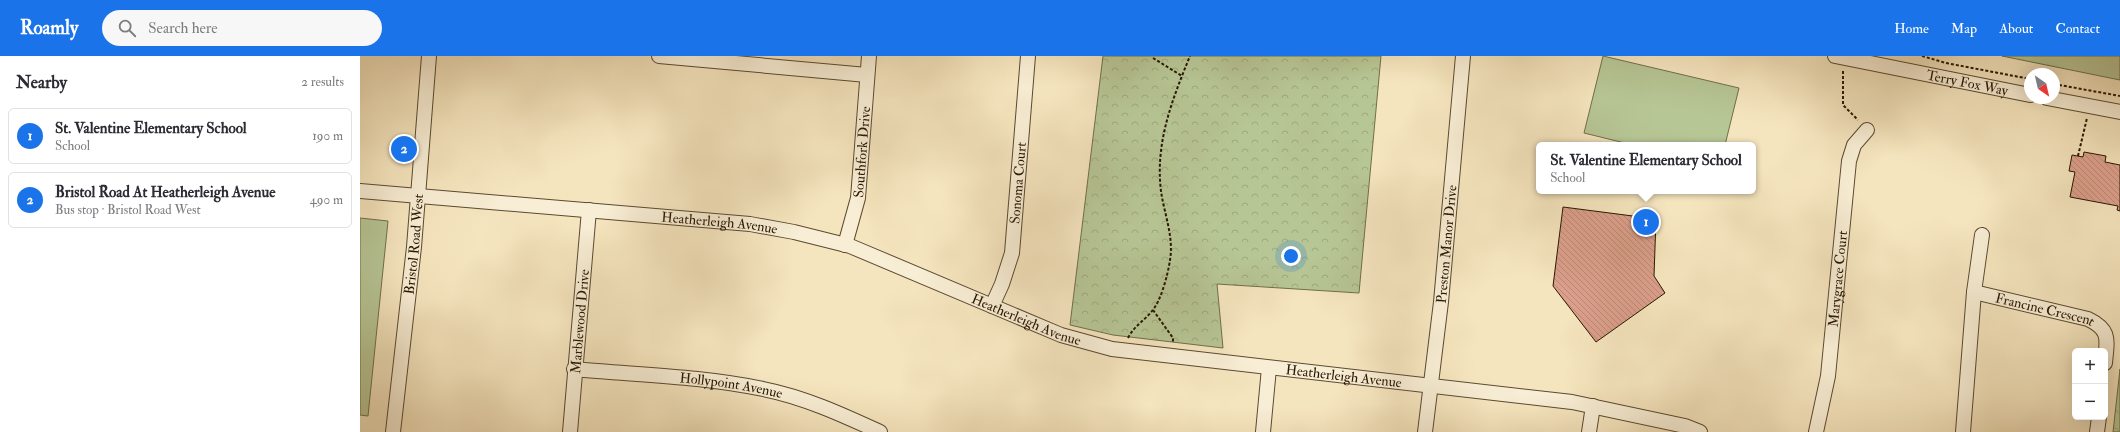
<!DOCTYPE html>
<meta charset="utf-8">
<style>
body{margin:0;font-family:"IM FELL Double Pica",serif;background:#f7f7f7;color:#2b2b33}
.controls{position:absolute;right:12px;bottom:12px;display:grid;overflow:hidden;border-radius:6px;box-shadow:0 4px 16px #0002}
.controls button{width:36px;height:36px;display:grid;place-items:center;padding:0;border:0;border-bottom:1px solid #e1e1e2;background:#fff;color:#2b2b33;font:20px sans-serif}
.compass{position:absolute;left:1664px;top:12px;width:36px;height:36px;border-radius:50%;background:#fff;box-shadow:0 4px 16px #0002;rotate:146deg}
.you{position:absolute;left:931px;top:200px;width:14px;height:14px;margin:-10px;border:3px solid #fff;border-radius:50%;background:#1a73e8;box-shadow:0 0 0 6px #1a73e833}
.badge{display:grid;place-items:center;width:26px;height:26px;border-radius:50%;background:#1a73e8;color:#fff;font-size:13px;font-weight:700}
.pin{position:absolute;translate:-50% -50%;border:2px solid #fff;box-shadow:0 1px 4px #0006}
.popup{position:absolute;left:1176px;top:86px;width:220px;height:52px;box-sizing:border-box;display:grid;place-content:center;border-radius:6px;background:#fff;filter:drop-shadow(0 1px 3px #0005);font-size:13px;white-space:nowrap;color:#7c7c81}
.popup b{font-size:15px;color:#2b2b33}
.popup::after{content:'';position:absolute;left:50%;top:100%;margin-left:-8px;border:8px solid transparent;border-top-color:#fff}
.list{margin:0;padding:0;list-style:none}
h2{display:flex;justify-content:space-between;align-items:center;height:52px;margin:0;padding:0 16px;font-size:17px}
h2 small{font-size:13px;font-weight:400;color:#7c7c81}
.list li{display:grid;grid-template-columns:26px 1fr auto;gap:12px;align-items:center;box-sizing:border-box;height:56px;margin:0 8px 8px;padding:0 8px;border:1px solid #e1e1e2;border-radius:6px}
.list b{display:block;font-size:15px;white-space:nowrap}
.list p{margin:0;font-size:13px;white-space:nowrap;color:#7c7c81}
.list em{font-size:13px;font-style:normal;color:#7c7c81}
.icon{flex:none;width:22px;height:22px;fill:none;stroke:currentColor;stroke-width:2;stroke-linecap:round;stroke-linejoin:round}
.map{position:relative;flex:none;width:1760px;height:376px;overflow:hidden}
header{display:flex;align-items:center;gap:24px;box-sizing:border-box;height:56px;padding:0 20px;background:#1a73e8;color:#fff}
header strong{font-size:19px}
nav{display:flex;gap:22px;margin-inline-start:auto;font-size:14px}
.search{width:280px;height:36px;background:#f7f7f7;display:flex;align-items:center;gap:10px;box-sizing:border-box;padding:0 14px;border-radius:22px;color:#7c7c81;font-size:15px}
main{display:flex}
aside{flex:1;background:#fff}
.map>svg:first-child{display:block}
.green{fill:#b7c695;stroke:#706e4b}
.forest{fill:url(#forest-crowns);stroke:#706e4b}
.building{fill:url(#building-back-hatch);stroke:#281601}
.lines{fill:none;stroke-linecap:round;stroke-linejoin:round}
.minor-casing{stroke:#5b4a30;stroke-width:16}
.path{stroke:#281601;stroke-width:2;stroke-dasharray:3 2;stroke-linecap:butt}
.minor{stroke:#f8eed5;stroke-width:14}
.labels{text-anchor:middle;stroke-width:3;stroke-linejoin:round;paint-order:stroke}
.street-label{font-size:14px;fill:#281601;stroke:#f8eed5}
</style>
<header>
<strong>Roamly</strong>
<div class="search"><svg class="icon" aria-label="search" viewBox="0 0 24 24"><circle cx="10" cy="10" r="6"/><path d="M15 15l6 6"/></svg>Search here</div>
<nav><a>Home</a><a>Map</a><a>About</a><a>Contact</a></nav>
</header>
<main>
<aside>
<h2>Nearby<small>2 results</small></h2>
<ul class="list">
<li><span class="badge">1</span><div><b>St. Valentine Elementary School</b><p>School</p></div><em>190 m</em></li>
<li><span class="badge">2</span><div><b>Bristol Road At Heatherleigh Avenue</b><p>Bus stop · Bristol Road West</p></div><em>490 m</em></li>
</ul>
</aside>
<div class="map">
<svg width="1760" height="376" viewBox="0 0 1760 376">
<defs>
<pattern id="forest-crowns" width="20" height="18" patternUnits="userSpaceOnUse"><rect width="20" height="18" fill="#b7c695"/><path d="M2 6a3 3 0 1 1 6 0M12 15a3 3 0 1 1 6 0" fill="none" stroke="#9da97f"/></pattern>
<pattern id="building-back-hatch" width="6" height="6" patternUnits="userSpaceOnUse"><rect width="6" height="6" fill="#db9f8b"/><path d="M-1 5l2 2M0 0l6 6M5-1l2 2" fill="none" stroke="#bc8876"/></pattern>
</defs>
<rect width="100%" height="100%" fill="#f5e5be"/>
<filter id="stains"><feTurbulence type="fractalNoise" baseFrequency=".005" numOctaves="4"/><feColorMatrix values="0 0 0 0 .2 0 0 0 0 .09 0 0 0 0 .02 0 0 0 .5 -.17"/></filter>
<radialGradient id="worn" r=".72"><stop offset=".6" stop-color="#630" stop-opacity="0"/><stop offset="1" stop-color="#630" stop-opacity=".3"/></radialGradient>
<!-- green -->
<g class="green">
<polygon points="1243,0 1379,32 1365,89 1273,89 1224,77"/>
<polygon points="1642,0 1760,0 1760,24"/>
<polygon points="0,162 28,165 8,360 0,359"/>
</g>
<!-- forest -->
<g class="forest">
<polygon points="743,0 1021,0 999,237 857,228 863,292 753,279 710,269"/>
<polygon points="1760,313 1760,376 1753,376"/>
</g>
<!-- building -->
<g class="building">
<polygon points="1724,96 1746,100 1745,106 1760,109 1760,155 1757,154 1758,150 1710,141 1715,116 1709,115 1712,99 1723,101"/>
<polygon points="1203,151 1296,163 1294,220 1305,237 1236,286 1193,230"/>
</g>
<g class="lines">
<defs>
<g id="minor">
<polyline points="299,0 507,19"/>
<path id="s1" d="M1475 0 1670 39"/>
<polyline points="1687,42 1760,56"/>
<path id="s2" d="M0 135 390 168 434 176 490 190 701 279 752 293 1212 346 1325 370 1340 376"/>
<path id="s3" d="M485 189 498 142 509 0"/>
<path id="s4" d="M1614 236 1728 263C1751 274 1747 284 1745 307"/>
<path id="s5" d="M632 250 642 228 652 197 668 0"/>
<path id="s6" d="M214 313C277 319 342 320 403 333 444 341 483 359 520 376"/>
<path id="s7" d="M33 376 54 191 69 0"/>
<path id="s8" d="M210 376 229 154"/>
<polyline points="903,376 909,312"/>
<path id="s9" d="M1065 376 1081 246 1103 0"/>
<polyline points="1229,376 1233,350"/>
<path id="s10" d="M1456 376 1468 320 1489 105 1494 89 1507 74"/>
<polyline points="1603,376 1614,236 1622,179"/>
<polyline points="1737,376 1739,361"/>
</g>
</defs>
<!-- minor casing -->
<use href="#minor" class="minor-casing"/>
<!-- path -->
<g class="path">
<polyline points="1562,0 1586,7 1670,23"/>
<polyline points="793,2 822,20"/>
<polyline points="1483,15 1483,49 1498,64"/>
<polyline points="1694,28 1760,40"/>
<polyline points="1718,100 1727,62"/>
<polyline points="793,254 813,282 813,287"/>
<path d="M768 282C774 270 784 265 792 255 801 245 808 218 810 204 814 181 804 157 801 135 795 87 812 44 830 0"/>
</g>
<!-- minor -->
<use href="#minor" class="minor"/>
</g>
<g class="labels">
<!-- street labels -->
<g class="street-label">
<text dy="5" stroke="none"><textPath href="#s1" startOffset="135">Terry Fox Way</textPath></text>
<text dy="5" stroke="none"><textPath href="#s3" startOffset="95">Southfork Drive</textPath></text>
<text dy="5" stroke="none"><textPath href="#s5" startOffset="127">Sonoma Court</textPath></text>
<text dy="5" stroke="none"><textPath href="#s2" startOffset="361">Heatherleigh Avenue</textPath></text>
<text dy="5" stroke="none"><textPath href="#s7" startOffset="189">Bristol Road West</textPath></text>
<text dy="5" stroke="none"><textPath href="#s9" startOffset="189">Preston Manor Drive</textPath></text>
<text dy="5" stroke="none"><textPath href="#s10" startOffset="155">Marygrace Court</textPath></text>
<text dy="5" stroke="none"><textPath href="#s4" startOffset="73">Francine Crescent</textPath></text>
<text dy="5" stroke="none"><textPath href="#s2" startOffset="685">Heatherleigh Avenue</textPath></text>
<text dy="5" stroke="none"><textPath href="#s8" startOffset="111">Marblewood Drive</textPath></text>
<text dy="5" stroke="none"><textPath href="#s2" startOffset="1009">Heatherleigh Avenue</textPath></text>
<text dy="5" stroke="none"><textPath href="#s6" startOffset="158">Hollypoint Avenue</textPath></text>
</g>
</g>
<rect width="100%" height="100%" filter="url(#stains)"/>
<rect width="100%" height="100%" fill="url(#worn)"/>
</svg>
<div class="controls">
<button>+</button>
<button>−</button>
</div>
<svg class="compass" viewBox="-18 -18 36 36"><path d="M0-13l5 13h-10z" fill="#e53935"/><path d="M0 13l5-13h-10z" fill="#7c7c81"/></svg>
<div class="you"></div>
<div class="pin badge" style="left:1286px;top:166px">1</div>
<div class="popup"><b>St. Valentine Elementary School</b>School</div>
<div class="pin badge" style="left:44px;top:93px">2</div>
</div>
</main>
